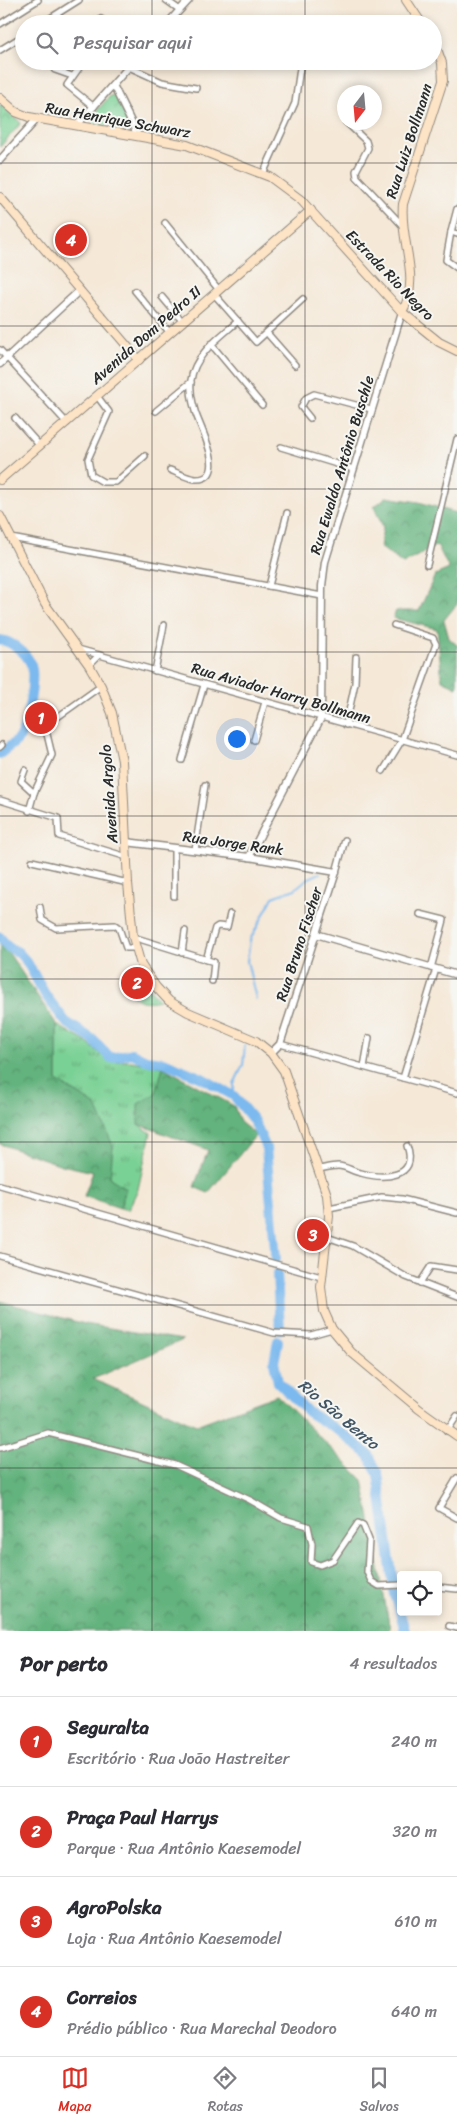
<!DOCTYPE html>
<html lang="pt">
<meta charset="utf-8">
<style>
body{margin:0;font-family:Sriracha,sans-serif;background:#f7f7f7;color:#2b2b33}
.controls{position:absolute;right:15px;bottom:15px;display:grid;overflow:hidden;border-radius:5px;box-shadow:0 2px 8px #0003}
.controls button{width:45px;height:45px;display:grid;place-items:center;padding:0;border:0;border-bottom:1px solid #e1e1e2;background:#fff;color:#2b2b33;font:25px sans-serif}
.compass{position:absolute;left:337px;top:85px;width:45px;height:45px;border-radius:50%;background:#fff;box-shadow:0 2px 8px #0003;rotate:196deg}
.you{position:absolute;left:236px;top:738px;width:18px;height:18px;margin:-12px;border:4px solid #fff;border-radius:50%;background:#1a73e8;box-shadow:0 0 0 8px #1a73e833}
.badge{display:grid;place-items:center;width:32px;height:32px;border-radius:50%;background:#d93025;color:#fff;font-size:16px;font-weight:700}
.pin{position:absolute;translate:-50% -50%;border:2px solid #fff;box-shadow:0 1px 5px #0006}
.list{margin:0;padding:0;list-style:none}
h2{display:flex;justify-content:space-between;align-items:center;height:65px;margin:0;padding:0 20px;font-size:21px}
h2 small{font-size:16px;font-weight:400;color:#7c7c81}
.list li{display:grid;grid-template-columns:32px 1fr auto;gap:15px;align-items:center;box-sizing:border-box;height:90px;padding:0 20px;border-top:1px solid #e1e1e2}
.list b{display:block;font-size:19px;white-space:nowrap}
.list p{margin:0;font-size:16px;white-space:nowrap;color:#7c7c81}
.list em{font-size:16px;font-style:normal;color:#7c7c81}
.icon{flex:none;width:28px;height:28px;fill:none;stroke:currentColor;stroke-width:2;stroke-linecap:round;stroke-linejoin:round}
.map{position:relative;flex:none;width:457px;height:1631px;overflow:hidden}
.search{position:absolute;background:#fff;box-shadow:0 2px 8px #0003;left:15px;right:15px;top:15px;height:55px;display:flex;align-items:center;gap:12px;box-sizing:border-box;padding:0 18px;border-radius:28px;color:#7c7c81;font-size:19px}
.sheet{height:425px;background:#fff}
nav{display:flex;justify-content:space-around;align-items:center;box-sizing:border-box;height:70px;border-top:1px solid #e1e1e2;background:#fff;font-size:14px;color:#7c7c81}
nav a{display:grid;justify-items:center;gap:2px}
nav .on{color:#d93025}
.map>svg:first-child{display:block}
.grass{fill:url(#grass-tufts);stroke:#527e60}
.forest{fill:url(#forest-crowns);stroke:#476f54}
.park{fill:url(#park-crowns);stroke:#527e60}
.lines{fill:none;stroke-linecap:round;stroke-linejoin:round}
.stream{stroke:#7bb9ee;stroke-width:2}
.river{stroke:#7bb9ee;stroke-width:10}
.minor-casing{stroke:#908a81;stroke-width:8}
.tertiary-casing{stroke:#908a81;stroke-width:9}
.secondary-casing{stroke:#908a81;stroke-width:10}
.minor{stroke:#fff;stroke-width:5}
.tertiary{stroke:#fff;stroke-width:6}
.secondary{stroke:#fee4c6;stroke-width:8}
.grid{fill:none;stroke:#2b2b2b;stroke-width:1;stroke-opacity:0.55}
.labels{text-anchor:middle;stroke-width:4;stroke-linejoin:round;paint-order:stroke}
.street-label{font-size:15px;fill:#2b2b2b;stroke:#f6f6f2}
.water-label{font-size:16px;font-style:italic;fill:#435666;stroke:#f6f6f2}
</style>
<div class="map">
<svg width="457" height="1631" viewBox="0 0 457 1631">
<defs>
<pattern id="grass-tufts" width="24" height="20" patternUnits="userSpaceOnUse" patternTransform="scale(1.25)"><rect width="24" height="20" fill="#7ad195"/><path d="M3 7l-1-3M5 7V3M7 7l1-3M15 17l-1-3M17 17v-4M19 17l1-3" fill="none" stroke="#64aa7a"/></pattern>
<pattern id="forest-crowns" width="20" height="18" patternUnits="userSpaceOnUse" patternTransform="scale(1.25)"><rect width="20" height="18" fill="#63b37e"/><path d="M2 6a3 3 0 1 1 6 0M12 15a3 3 0 1 1 6 0" fill="none" stroke="#529267"/></pattern>
<pattern id="park-crowns" width="20" height="18" patternUnits="userSpaceOnUse" patternTransform="scale(1.25)"><rect width="20" height="18" fill="#7ad195"/><path d="M2 6a3 3 0 1 1 6 0M12 15a3 3 0 1 1 6 0" fill="none" stroke="#64aa7a"/></pattern>
</defs>
<rect width="100%" height="100%" fill="#f6f6f2"/>
<filter id="ink" filterUnits="userSpaceOnUse"><feTurbulence type="fractalNoise" baseFrequency=".02" numOctaves="2"/><feDisplacementMap in="SourceGraphic" scale="10" xChannelSelector="R" yChannelSelector="G"/><feConvolveMatrix kernelMatrix="1 2 1 2 8 2 1 2 1" color-interpolation-filters="sRGB"/></filter>
<filter id="wash" filterUnits="userSpaceOnUse"><feTurbulence type="fractalNoise" baseFrequency=".0096" numOctaves="4" result="noise"/><feDisplacementMap in="SourceGraphic" scale="20" xChannelSelector="R" yChannelSelector="G"/><feGaussianBlur stdDeviation="1.12" result="paint"/><feColorMatrix in="noise" values="0 0 0 0 0 0 0 0 0 0 0 0 0 0 0 0 0 1.4 0 .05"/><feComposite in="paint" operator="in"/></filter>
<g filter="url(#wash)">
<rect width="100%" height="100%" fill="#f5e8d7"/>
<!-- grass -->
<polygon class="grass" points="57,1025 86,1042 109,1061 131,1061 163,1067 156,1093 138,1124 151,1133 138,1189 128,1210 120,1208 126,1188 109,1179 113,1146 57,1081"/>
<!-- forest -->
<g class="forest">
<polygon points="386,497 419,502 457,513 457,604 444,620 449,638 457,645 457,687 442,680 437,629 393,618 396,611 419,611 435,575 449,569 437,545 403,564 380,547 383,527 374,507"/>
<polygon points="0,940 57,1025 57,1081 96,1106 113,1146 110,1178 126,1188 120,1208 84,1196 93,1172 62,1165 0,1144"/>
<polygon points="163,1067 234,1106 240,1122 256,1135 208,1193 194,1187 208,1150 138,1124 138,1104 156,1093"/>
<polygon points="0,1301 85,1324 183,1340 93,1379 196,1425 277,1395 363,1480 390,1629 388,1631 0,1631"/>
</g>
<!-- park -->
<g class="park">
<polygon points="111,95 116,97 130,126 129,129 94,124 91,121 92,116"/>
<polygon points="1,104 21,123 0,147 0,105"/>
<path d="M131 965 159 1000C129 1007 127 989 131 965Z"/>
</g>
<g class="lines">
<!-- stream -->
<g class="stream">
<polyline points="256,999 247,961 250,940 273,897 295,889 307,879 320,873"/>
<polyline points="234,1096 234,1084 243,1065 245,1045"/>
</g>
<!-- river -->
<g class="river">
<path d="M0 640C12 641 31 656 32 669 34 682 28 721 22 733 18 743 7 747 0 754"/>
<polyline points="0,937 8,947 18,952 27,962 46,996 66,1022 92,1039 111,1058 132,1053 146,1060 164,1062 202,1078 234,1096 254,1121 266,1148 276,1259"/>
<polyline points="277,1273 280,1329"/>
<polyline points="278,1341 274,1362 278,1382 308,1412 342,1433 369,1455 378,1474 394,1590 405,1631"/>
</g>
</g>
</g>
<g filter="url(#ink)">
<g class="lines">
<defs>
<g id="minor">
<polyline points="166,0 180,10"/>
<polyline points="101,19 108,24"/>
<polyline points="0,24 38,0"/>
<polyline points="41,24 79,0"/>
<polyline points="0,50 24,35"/>
<polyline points="84,61 67,85 94,107"/>
<polyline points="129,67 162,82 196,88"/>
<polyline points="55,70 72,76"/>
<polyline points="346,122 366,141 368,148 356,171 357,177 402,225"/>
<polyline points="263,174 295,103 301,61"/>
<polyline points="165,223 219,290"/>
<polyline points="451,232 457,209"/>
<polyline points="457,234 451,232 446,260 457,268"/>
<polyline points="135,291 170,333"/>
<polyline points="214,294 256,342 303,299"/>
<polyline points="162,297 183,322"/>
<polyline points="267,333 295,365"/>
<polyline points="211,344 262,405"/>
<polyline points="0,350 67,423"/>
<polyline points="97,396 109,412 88,459 91,475 103,482 116,482 145,456"/>
<polyline points="156,411 191,382"/>
<polyline points="15,418 40,446"/>
<polyline points="310,418 301,407 306,398 314,394 371,409"/>
<polyline points="281,447 353,469"/>
<path d="M170 470C178 473 187 478 195 479 231 481 198 424 195 411 192 401 190 390 191 380 195 354 219 338 238 321"/>
<polyline points="11,538 322,596"/>
<polyline points="427,565 457,439"/>
<polyline points="269,586 287,513"/>
<polyline points="78,649 457,755"/>
<polyline points="89,665 99,655"/>
<polyline points="155,671 164,625"/>
<polyline points="346,725 355,683 356,657"/>
<polyline points="254,740 265,702"/>
<polyline points="0,747 2,745"/>
<polyline points="182,760 204,685"/>
<polyline points="25,770 21,781 34,793"/>
<polyline points="383,771 402,740 436,644 433,638 394,625"/>
<polyline points="0,800 58,818 59,836 127,857"/>
<polyline points="29,811 34,793 52,755 45,726 101,686"/>
<polyline points="195,850 205,785"/>
<polyline points="32,861 128,883"/>
<polyline points="336,872 345,840"/>
<polyline points="174,896 174,848"/>
<polyline points="40,907 42,920 56,928 115,925 119,928 126,948 135,948"/>
<polyline points="420,914 444,920 431,968"/>
<polyline points="133,937 214,962 212,981"/>
<polyline points="182,953 185,931"/>
<polyline points="206,960 215,928 218,926 227,927 230,914"/>
<polyline points="280,1044 457,1093"/>
<polyline points="364,1067 369,1038"/>
<polyline points="403,1078 436,969"/>
<path d="M319 1169C325 1168 332 1166 338 1166 346 1166 353 1172 361 1173 382 1179 419 1179 407 1146"/>
<polyline points="0,1185 321,1277"/>
<polyline points="329,1208 382,1197 402,1199 457,1213"/>
<polyline points="327,1237 353,1246 406,1277 457,1297"/>
<polyline points="0,1256 274,1333 311,1335 332,1329"/>
<polyline points="420,1283 431,1266 457,1270"/>
<polyline points="447,1431 457,1416"/>
<polyline points="0,1448 48,1433 175,1465 250,1500 281,1518 308,1526 312,1544 311,1562 320,1565 333,1560 358,1523 363,1525 369,1540 367,1572 371,1581 379,1586 401,1585"/>
<polyline points="457,1478 439,1508 457,1518"/>
<polyline points="438,1587 457,1589"/>
<polyline points="449,1626 457,1628"/>
</g>
<g id="tertiary">
<polyline points="167,24 189,0"/>
<polyline points="113,85 138,136"/>
<polyline points="77,125 134,61"/>
<polyline points="0,160 37,119"/>
<polyline points="0,364 80,290"/>
<polyline points="126,842 249,857 336,872 280,1044 271,1053"/>
<polyline points="249,857 321,718 322,586 325,562 402,312"/>
<polyline points="316,934 457,975"/>
</g>
<g id="secondary">
<polyline points="406,0 422,24"/>
<polyline points="0,98 16,112 29,117 187,145 270,177 301,200 402,312 439,342 457,351"/>
<polyline points="0,197 139,360"/>
<path d="M402 312C422 278 399 241 403 204L443 81 442 63 433 38"/>
<polyline points="0,480 311,210"/>
<polyline points="0,516 45,604 89,665 101,686 112,713 122,761 128,883 133,937 141,965 156,987 169,1001 188,1012 256,1041 271,1053 284,1071 327,1195 329,1216 321,1287 324,1311 332,1329 351,1352 419,1409 457,1436"/>
</g>
</defs>
<!-- minor casing -->
<use href="#minor" class="minor-casing"/>
<!-- tertiary casing -->
<use href="#tertiary" class="tertiary-casing"/>
<!-- secondary casing -->
<use href="#secondary" class="secondary-casing"/>
<!-- minor -->
<use href="#minor" class="minor"/>
<!-- tertiary -->
<use href="#tertiary" class="tertiary"/>
<!-- secondary -->
<use href="#secondary" class="secondary"/>
</g>
</g>
<!-- grid -->
<path class="grid" d="M152 0V24M305 0V24M152 61V1631M305 61V1631M0 163H457M0 326H457M0 489H457M0 652H457M0 816H457M0 979H457M0 1142H457M0 1305H457M0 1468H457"/>
<g class="labels">
<!-- street labels -->
<g class="street-label">
<text transform="translate(118 120) rotate(10)" y="5">Rua Henrique Schwarz</text>
<text transform="translate(409 141) rotate(-72)" y="5">Rua Luiz Bollmann</text>
<text transform="translate(390 275) rotate(46)" y="5">Estrada Rio Negro</text>
<text transform="translate(146 335) rotate(-41)" y="5">Avenida Dom Pedro II</text>
<text transform="translate(342 465) rotate(-73)" y="5">Rua Ewaldo Antônio Buschle</text>
<text transform="translate(281 693) rotate(16)" y="5">Rua Aviador Harry Bollmann</text>
<text transform="translate(109 794) rotate(-94)" y="5">Avenida Argolo</text>
<text transform="translate(233 843) rotate(8)" y="5">Rua Jorge Rank</text>
<text transform="translate(299 944) rotate(-72)" y="5">Rua Bruno Fischer</text>
</g>
<!-- water labels -->
<g class="water-label">
<text transform="translate(339 1414) rotate(40)" y="6">Rio São Bento</text>
</g>
</g>
</svg>
<div class="controls">
<button><svg class="icon" aria-label="locate" viewBox="0 0 24 24"><circle cx="12" cy="12" r="6"/><path d="M12 2v4M12 18v4M2 12h4M18 12h4"/></svg></button>
</div>
<svg class="compass" viewBox="-18 -18 36 36"><path d="M0-13l5 13h-10z" fill="#e53935"/><path d="M0 13l5-13h-10z" fill="#7c7c81"/></svg>
<div class="you"></div>
<div class="pin badge" style="left:41px;top:718px">1</div>
<div class="pin badge" style="left:137px;top:983px">2</div>
<div class="pin badge" style="left:313px;top:1235px">3</div>
<div class="pin badge" style="left:71px;top:240px">4</div>
<div class="search"><svg class="icon" aria-label="search" viewBox="0 0 24 24"><circle cx="10" cy="10" r="6"/><path d="M15 15l6 6"/></svg>Pesquisar aqui</div>
</div>
<section class="sheet">
<h2>Por perto<small>4 resultados</small></h2>
<ul class="list">
<li><span class="badge">1</span><div><b>Seguralta</b><p>Escritório · Rua João Hastreiter</p></div><em>240 m</em></li>
<li><span class="badge">2</span><div><b>Praça Paul Harrys</b><p>Parque · Rua Antônio Kaesemodel</p></div><em>320 m</em></li>
<li><span class="badge">3</span><div><b>AgroPolska</b><p>Loja · Rua Antônio Kaesemodel</p></div><em>610 m</em></li>
<li><span class="badge">4</span><div><b>Correios</b><p>Prédio público · Rua Marechal Deodoro</p></div><em>640 m</em></li>
</ul>
</section>
<nav>
<a class="on"><svg class="icon" aria-label="map" viewBox="0 0 24 24"><path d="M3 6l6-2 6 2 6-2v14l-6 2-6-2-6 2zM9 4v14M15 6v14"/></svg>Mapa</a>
<a><svg class="icon" aria-label="directions" viewBox="0 0 24 24"><path d="M12 3l9 9-9 9-9-9zM9 14v-3h6M13 9l2 2-2 2"/></svg>Rotas</a>
<a><svg class="icon" aria-label="saved" viewBox="0 0 24 24"><path d="M7 4h10v16l-5-4-5 4z"/></svg>Salvos</a>
</nav>
